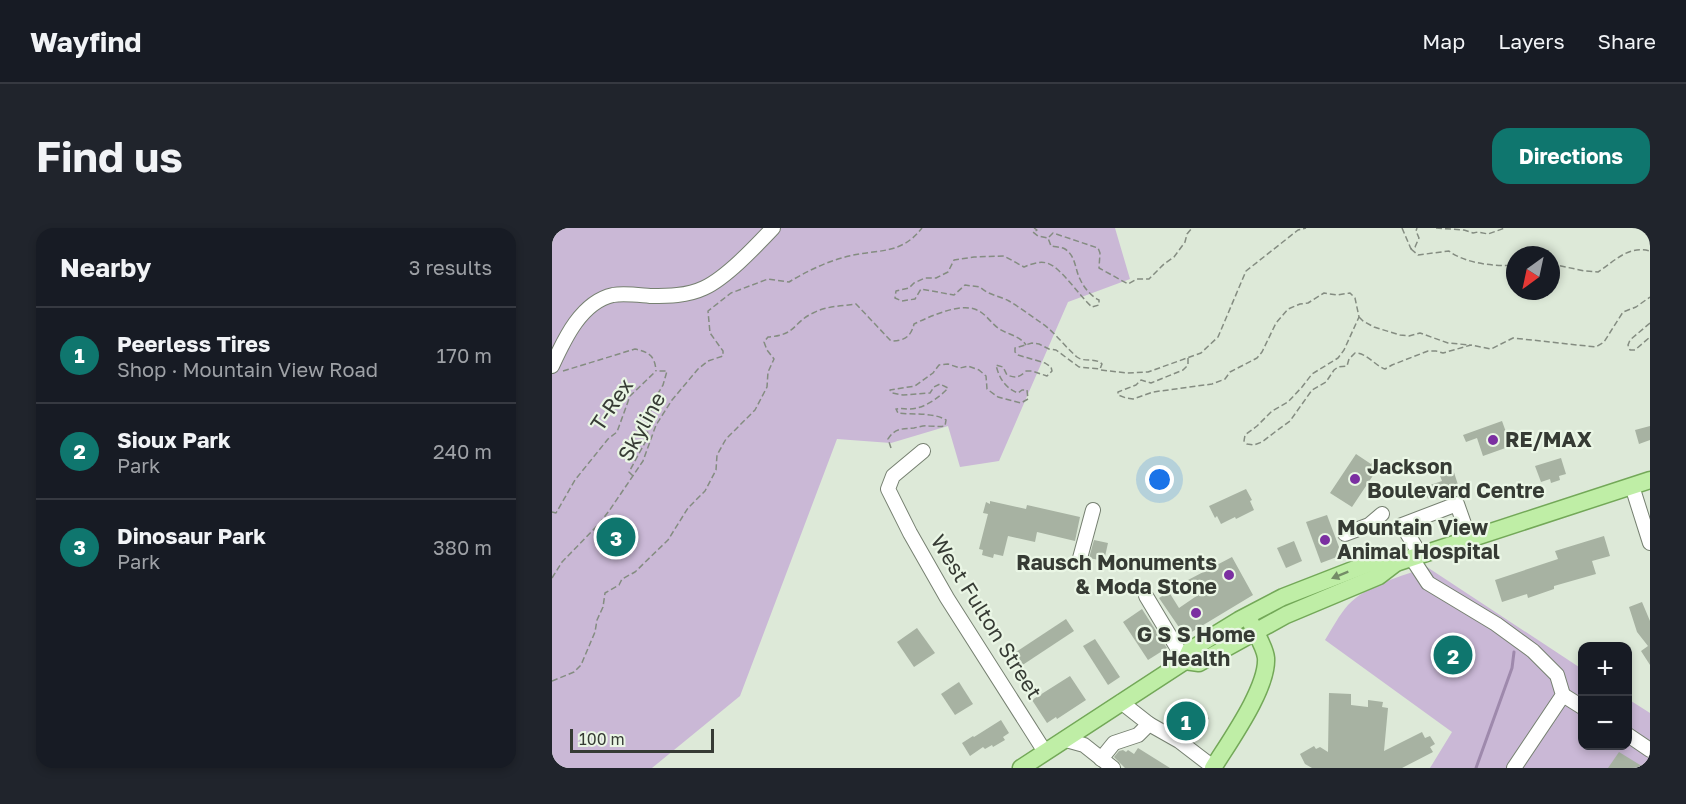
<!DOCTYPE html>
<meta charset="utf-8">
<style>
body{margin:0;font-family:"Golos Text",sans-serif;background:#20242c;color:#f1f3f6}
.controls{position:absolute;right:18px;bottom:18px;display:grid;overflow:hidden;border-radius:12px;box-shadow:0 3px 9px #0003}
.controls button{width:54px;height:54px;display:grid;place-items:center;padding:0;border:0;border-bottom:2px solid #363941;background:#171b24;color:#f1f3f6;font:30px sans-serif}
.compass{position:absolute;left:954px;top:18px;width:54px;height:54px;border-radius:50%;background:#171b24;box-shadow:0 3px 9px #0003;rotate:213deg}
.scale{position:absolute;left:18px;bottom:15px;width:144px;box-sizing:border-box;padding-left:6px;border:3px solid #363b34;border-top:0;font-size:16px;line-height:21px;white-space:nowrap;color:#363b34;-webkit-text-stroke:4px #eaf6e5;paint-order:stroke}
.you{position:absolute;left:608px;top:252px;width:21px;height:21px;margin:-15px;border:4px solid #fff;border-radius:50%;background:#1a73e8;box-shadow:0 0 0 9px #1a73e833}
.badge{display:grid;place-items:center;width:39px;height:39px;border-radius:50%;background:#0f766e;color:#fff;font-size:20px;font-weight:700}
.pin{position:absolute;translate:-50% -50%;border:3px solid #fff;box-shadow:0 2px 6px #0006}
.list{margin:0;padding:0;list-style:none}
h2{display:flex;justify-content:space-between;align-items:center;height:78px;margin:0;padding:0 24px;font-size:26px}
h2 small{font-size:20px;font-weight:400;color:#9ea1a6}
.list li{display:grid;grid-template-columns:39px 1fr auto;gap:18px;align-items:center;box-sizing:border-box;height:96px;padding:0 24px;border-top:2px solid #363941}
.list b{display:block;font-size:22px;white-space:nowrap}
.list p{margin:0;font-size:20px;white-space:nowrap;color:#9ea1a6}
.list em{font-size:20px;font-style:normal;color:#9ea1a6}
.map{position:relative;flex:none;width:1098px;height:540px;overflow:hidden;border-radius:18px}
header{display:flex;align-items:center;gap:36px;box-sizing:border-box;height:84px;padding:0 30px;background:#171b24;border-bottom:2px solid #363941}
header strong{font-size:28px}
nav{display:flex;gap:33px;margin-inline-start:auto;font-size:21px}
.intro{display:flex;align-items:center;justify-content:space-between;box-sizing:border-box;height:144px;padding:0 36px}
h1{margin:0;font-size:42px}
.button{padding:15px 27px;border-radius:18px;background:#0f766e;color:#fff;font-size:21px;font-weight:700}
main{display:flex;gap:36px;padding:0 36px}
aside{flex:1;background:#171b24;border-radius:18px;box-shadow:0 3px 9px #0003}
.map>svg:first-child{display:block}
.green{fill:#cab8d6}
.lines{fill:none;stroke-linecap:round;stroke-linejoin:round}
.stream{stroke:#9e89ac;stroke-width:3}
.building{fill:#a7b2a2}
.minor-casing{stroke:#768071;stroke-width:16}
.major-casing{stroke:#73a858;stroke-width:19}
.path{stroke:#848c81;stroke-width:1.5;stroke-dasharray:6 3;stroke-linecap:butt}
.minor{stroke:#fff;stroke-width:14}
.major{stroke:#bfeea6;stroke-width:16}
.oneway{fill:#748c67}
.poi-dot{fill:#7b2fa1;stroke:#eaf6e5;stroke-width:2}
.labels{text-anchor:middle;stroke-width:4.5;stroke-linejoin:round;paint-order:stroke}
.street-label{font-size:21px;fill:#363b34;stroke:#eaf6e5}
.poi-label{font-size:21px;font-weight:bold;fill:#363b34;stroke:#eaf6e5;text-anchor:start}
</style>
<header>
<strong>Wayfind</strong>
<nav><a>Map</a><a>Layers</a><a>Share</a></nav>
</header>
<div class="intro"><h1>Find us</h1><a class="button">Directions</a></div>
<main>
<aside>
<h2>Nearby<small>3 results</small></h2>
<ul class="list">
<li><span class="badge">1</span><div><b>Peerless Tires</b><p>Shop · Mountain View Road</p></div><em>170 m</em></li>
<li><span class="badge">2</span><div><b>Sioux Park</b><p>Park</p></div><em>240 m</em></li>
<li><span class="badge">3</span><div><b>Dinosaur Park</b><p>Park</p></div><em>380 m</em></li>
</ul>
</aside>
<div class="map">
<svg width="1098" height="540" viewBox="0 0 1098 540">
<rect width="100%" height="100%" fill="#dde9d8"/>
<!-- green -->
<g class="green">
<polygon points="0,0 563,0 578,51 516,74 447,233 408,239 396,198 339,215 285,211 188,468 100,540 0,540"/>
<path d="M875 339 1030 441V518H1076V471L1098 485V540H878L900 504 773 412C780 401 787 387 796 377 815 357 850 348 875 339Z"/>
</g>
<g class="lines">
<!-- stream -->
<polyline class="stream" points="924,540 960,440 962,424"/>
</g>
<!-- building -->
<g class="building">
<polygon points="950,193 959,218 931,228 925,210 914,214 911,207"/>
<polygon points="1098,198 1098,212 1087,216 1083,202"/>
<polygon points="804,226 819,236 821,233 828,237 800,279 778,265"/>
<polygon points="1009,230 1014,246 1007,248 1008,252 999,255 998,251 989,254 983,238"/>
<polygon points="899,235 907,260 876,271 872,259 890,253 885,240"/>
<polygon points="694,261 700,272 698,273 702,282 684,291 683,289 669,296 665,288 663,290 657,278"/>
<polygon points="438,273 474,281 475,277 528,289 523,313 485,304 483,314 456,308 451,328 442,326 441,330 430,327 431,322 427,321 436,286 431,285 434,274 438,276"/>
<polygon points="775,287 790,327 769,335 754,294"/>
<polygon points="1052,308 1058,328 1040,333 1044,346 1002,358 1002,361 976,370 975,366 950,374 943,352 1006,331 1003,323"/>
<polygon points="542,312 556,315 552,333 537,330"/>
<polygon points="742,313 750,333 734,340 725,320"/>
<polygon points="680,329 701,367 633,408 607,370 617,364 627,380 646,367 636,352"/>
<polygon points="1090,374 1098,393 1098,437 1089,423 1096,418 1085,404 1077,379"/>
<polygon points="590,381 615,420 596,432 571,394"/>
<polygon points="514,391 522,403 466,440 458,428"/>
<polygon points="365,400 383,425 362,439 345,414"/>
<polygon points="543,411 568,449 556,457 531,418"/>
<polygon points="518,448 534,472 505,491 504,489 495,495 480,472"/>
<polygon points="407,454 421,476 403,487 389,466"/>
<polygon points="777,465 799,466 799,477 816,479 816,472 831,474 830,479 836,480 832,523 870,504 873,510 878,508 883,516 878,519 881,524 850,540 760,540 753,536 748,526 762,518 764,521 768,519 776,524"/>
<polygon points="638,478 657,490 642,513 612,494 622,479 633,486"/>
<polygon points="449,492 457,505 451,509 453,512 441,519 440,517 433,521 431,519 418,528 410,515 421,508 422,509"/>
<polygon points="586,520 618,540 573,540 562,529 567,523 571,522 574,524 576,522 582,526"/>
<polygon points="1067,524 1093,540 1056,540"/>
</g>
<g class="lines">
<defs>
<g id="minor">
<path d="M0 138C12 112 29 74 61 67 72 65 86 67 98 68 116 68 135 68 152 60 174 50 204 18 221 0"/>
<polyline points="371,223 341,248 336,261 358,305 395,370 493,524"/>
<polyline points="1080,258 1098,315"/>
<polyline points="793,306 817,297 830,286"/>
<polyline points="868,326 850,297 905,276 917,310"/>
<polyline points="859,329 876,355 944,396 981,423 1005,447 1011,467 962,540"/>
<polyline points="528,330 541,282"/>
<polyline points="594,368 633,433"/>
<polyline points="1011,467 1030,479"/>
<polyline points="569,474 597,496 627,513 661,539"/>
<polyline points="1076,507 1098,522"/>
<polyline points="514,512 532,517 561,540"/>
<polyline points="549,531 562,515 586,507 597,496"/>
</g>
<g id="major">
<polyline points="633,433 647,435 734,387 827,348 844,335 1098,252"/>
<polyline points="469,540 633,433 638,422 687,392 731,369 821,334 844,335"/>
<path d="M661 540C677 514 716 460 714 430 713 419 704 406 699 395"/>
</g>
</defs>
<!-- minor casing -->
<use href="#minor" class="minor-casing"/>
<!-- major casing -->
<use href="#major" class="major-casing"/>
<!-- path -->
<g class="path">
<polyline points="850,0 859,21 863,19 867,10 864,3 865,0"/>
<polyline points="884,0 912,2 921,5 926,4 936,6 953,0"/>
<polyline points="497,9 501,5 546,20 548,25 547,40 576,56 585,51 597,51 612,36 622,29 633,14 635,6 640,0"/>
<path d="M859 21 866 27 897 23C912 35 943 39 963 37"/>
<path d="M999 36 1033 43 1046 44C1063 33 1076 17 1098 23"/>
<polyline points="807,89 811,93 822,99 848,107 857,108 868,105 896,115 918,117"/>
<polyline points="1098,95 1078,112 1076,117 1078,122 1083,122 1098,109"/>
<path d="M636 130V137L631 142 599 155 589 152 584 157 566 164V167L574 170 581 171 601 164 660 156 673 151 678 144 705 130 710 124 724 95 736 81 748 76 756 75 772 65 785 67 798 65 803 70 807 89 792 122 786 130 760 146 750 159 736 174 720 183 705 198 693 207 692 213 695 216 702 217 710 214 723 204 738 193 760 162 774 154 782 142 786 139 795 138 797 131 803 125C815 125 822 137 833 141L840 137 876 123H884L891 125 919 117 939 121 961 110 1044 119 1052 114 1071 84 1084 79 1098 69"/>
<polyline points="549,142 575,145 596,144 649,125 666,109 694,43 746,2 754,0"/>
<path d="M11 143 83 121C97 124 103 128 104 143"/>
<path d="M339 220 336 211C343 200 350 201 362 200 367 199 372 197 377 198 384 198 387 199 393 198L394 192C381 184 361 187 346 185L344 181C349 180 352 181 358 181 371 181 387 170 396 160L388 156 382 159 378 165 351 167 340 165 338 162 363 158 381 145 387 137 396 136 408 140 416 138 427 142 434 148 435 161 446 169 469 175 476 171 475 162H470L466 165C453 160 447 150 444 137L451 139 455 147C463 150 467 150 474 143H480L495 148 500 143 499 139 493 135 466 127 463 124V120L480 115 487 116 497 121 504 122 527 139 548 141 550 136C543 129 533 135 525 129 512 118 502 103 488 94 478 87 467 79 457 73 448 68 436 67 428 59L413 57 402 67 369 61 363 71 350 73 343 70 344 63 357 60 362 55 373 50H384L396 44 402 32 422 29 452 28 472 39C479 36 487 33 495 35 509 39 528 69 540 79L547 77V72C539 68 532 60 528 51 523 42 524 28 513 21 510 19 503 19 499 18L496 10 486 8 481 4 485 2 482 0"/>
<polyline points="81,248 77,244 96,209 95,199 101,174 111,157 115,143 105,143"/>
<polyline points="0,284 4,285 23,252 56,211 65,204 78,168 104,143"/>
<path d="M0 350 10 334 46 297 57 283 91 233 104 197 120 172 146 141 156 133 171 128V123L158 105 156 83 179 65 216 51 237 54C255 43 276 33 297 28 327 21 349 27 370 0"/>
<path d="M0 453 22 444 29 437 43 404 45 392 51 379 53 365 67 357 70 351 83 344 116 312 136 280 153 263 164 242 165 227 174 211 203 182 215 159 216 144 222 131 215 122 212 114 216 109C245 107 240 95 261 85 274 78 290 78 304 76L339 113C352 113 359 109 362 96 377 89 408 74 425 82 433 85 439 95 446 100 456 107 467 107 474 117"/>
</g>
<!-- minor -->
<use href="#minor" class="minor"/>
<!-- major -->
<use href="#major" class="major"/>
</g>
<!-- one-way arrows -->
<defs><path id="oneway-solid" d="M-6-.8H1V-3.2L6.5 0L1 3.2V.8H-6Z" transform="scale(1.5)"/></defs>
<use class="oneway" href="#oneway-solid" transform="translate(788 347) rotate(158)"/>
<!-- markers -->
<g class="poi-dot">
<circle cx="941" cy="212" r="6"/>
<circle cx="803" cy="251" r="6"/>
<circle cx="773" cy="312" r="6"/>
<circle cx="677" cy="347" r="6"/>
<circle cx="644" cy="385" r="6"/>
</g>
<g class="labels">
<!-- street labels -->
<g class="street-label">
<text transform="translate(60 177) rotate(-56)" y="7">T-Rex</text>
<text transform="translate(90 199) rotate(-61)" y="7">Skyline</text>
<text transform="translate(434 389) rotate(58)" y="7">West Fulton Street</text>
</g>
<!-- poi labels -->
<g class="poi-label">
<text x="953" y="219">RE/MAX</text>
<text x="815" y="246">Jackson<tspan x="815" dy="24">Boulevard Centre</tspan></text>
<text x="785" y="307">Mountain View<tspan x="785" dy="24">Animal Hospital</tspan></text>
<text x="665" y="342" text-anchor="end">Rausch Monuments<tspan x="665" dy="24">&amp; Moda Stone</tspan></text>
<text x="644" y="414" text-anchor="middle">G S S Home<tspan x="644" dy="24">Health</tspan></text>
</g>
</g>
</svg>
<div class="controls">
<button>+</button>
<button>−</button>
</div>
<svg class="compass" viewBox="-18 -18 36 36"><path d="M0-13l5 13h-10z" fill="#e53935"/><path d="M0 13l5-13h-10z" fill="#9ea1a6"/></svg>
<div class="scale">100 m</div>
<div class="you"></div>
<div class="pin badge" style="left:634px;top:493px">1</div>
<div class="pin badge" style="left:901px;top:427px">2</div>
<div class="pin badge" style="left:64px;top:309px">3</div>
</div>
</main>
